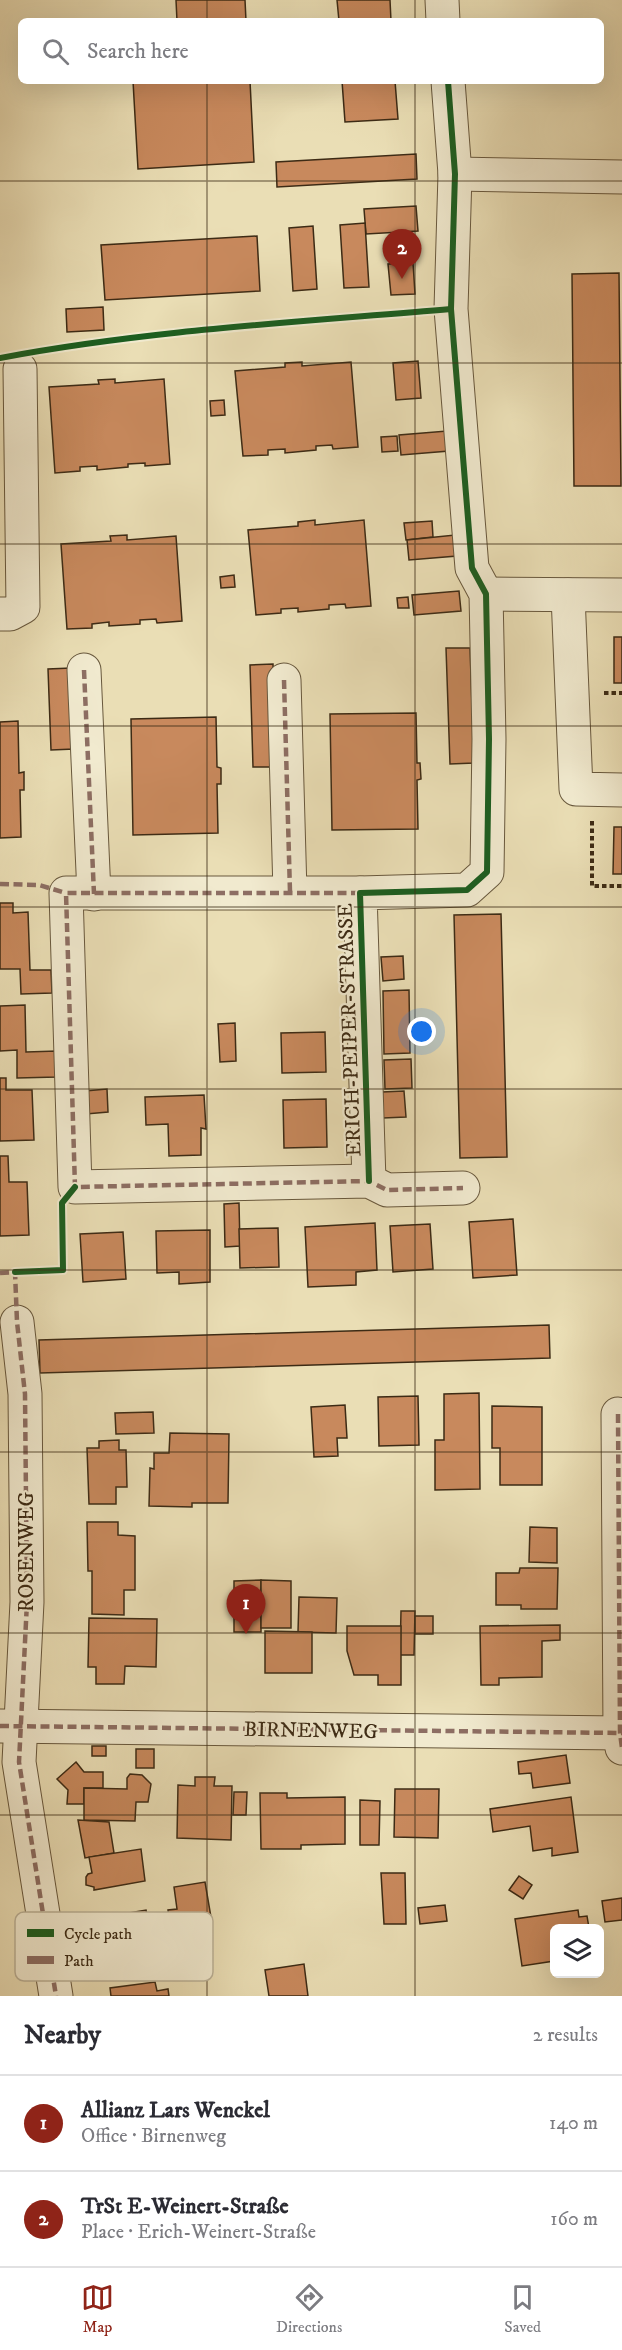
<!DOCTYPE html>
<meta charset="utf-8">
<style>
body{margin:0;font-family:"IM FELL DW Pica",serif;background:#f2f2f3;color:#2b2b33}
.controls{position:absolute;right:18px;bottom:18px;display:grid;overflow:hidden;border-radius:9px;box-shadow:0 6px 24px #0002}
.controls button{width:54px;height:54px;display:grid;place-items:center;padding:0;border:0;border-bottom:2px solid #e1e1e2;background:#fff;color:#2b2b33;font:30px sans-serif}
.you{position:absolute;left:422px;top:1032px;width:21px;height:21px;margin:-15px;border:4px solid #fff;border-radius:50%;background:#1a73e8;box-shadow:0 0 0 9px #1a73e833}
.badge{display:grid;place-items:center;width:39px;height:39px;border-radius:50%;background:#8f2418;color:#fff;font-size:20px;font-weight:700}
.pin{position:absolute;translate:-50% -50px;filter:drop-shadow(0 2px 3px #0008)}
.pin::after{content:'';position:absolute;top:32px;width:21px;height:18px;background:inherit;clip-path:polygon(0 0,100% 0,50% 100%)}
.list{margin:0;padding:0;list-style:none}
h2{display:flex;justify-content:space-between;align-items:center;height:78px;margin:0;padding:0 24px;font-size:26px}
h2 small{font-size:20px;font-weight:400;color:#7c7c81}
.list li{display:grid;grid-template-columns:39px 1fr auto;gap:18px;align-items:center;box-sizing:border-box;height:96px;padding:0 24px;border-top:2px solid #e1e1e2}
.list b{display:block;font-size:22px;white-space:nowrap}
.list p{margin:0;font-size:20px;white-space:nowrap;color:#7c7c81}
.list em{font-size:20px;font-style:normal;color:#7c7c81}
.icon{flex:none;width:33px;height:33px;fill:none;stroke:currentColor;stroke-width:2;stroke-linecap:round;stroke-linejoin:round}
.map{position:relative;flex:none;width:622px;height:1996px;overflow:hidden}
.search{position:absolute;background:#fff;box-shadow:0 6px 24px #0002;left:18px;right:18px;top:18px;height:66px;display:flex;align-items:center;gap:15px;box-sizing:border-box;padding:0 21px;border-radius:9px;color:#7c7c81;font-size:22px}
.sheet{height:270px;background:#fff}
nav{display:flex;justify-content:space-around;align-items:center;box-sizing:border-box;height:84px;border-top:2px solid #e1e1e2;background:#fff;font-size:16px;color:#7c7c81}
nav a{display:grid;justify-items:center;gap:3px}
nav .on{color:#8f2418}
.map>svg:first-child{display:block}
.building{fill:#c8895d;stroke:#3d2b15;stroke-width:1.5}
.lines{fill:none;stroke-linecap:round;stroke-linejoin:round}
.minor-casing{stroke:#68583d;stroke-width:35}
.path{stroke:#3d2b15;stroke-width:4;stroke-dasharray:4.5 3;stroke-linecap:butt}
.minor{stroke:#f1eacf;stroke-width:33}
.quiet{stroke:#8d6e63;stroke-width:4.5;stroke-dasharray:9 4.5;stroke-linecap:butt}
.cycleway-casing{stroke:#f1eacf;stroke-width:10}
.cycleway{stroke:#1b5e20;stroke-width:6}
.grid{fill:none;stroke:#3d2b15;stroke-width:1.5;stroke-opacity:0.55}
.labels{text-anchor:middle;stroke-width:4.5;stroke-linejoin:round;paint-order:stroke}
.street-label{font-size:21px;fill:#3d2b15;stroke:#f1eacf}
.key{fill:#f1eacf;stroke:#bbb197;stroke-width:1.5}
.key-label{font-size:16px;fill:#3d2b15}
</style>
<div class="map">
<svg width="622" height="1996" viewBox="0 0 622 1996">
<rect width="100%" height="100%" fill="#eadeb5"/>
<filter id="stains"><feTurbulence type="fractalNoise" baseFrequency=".00333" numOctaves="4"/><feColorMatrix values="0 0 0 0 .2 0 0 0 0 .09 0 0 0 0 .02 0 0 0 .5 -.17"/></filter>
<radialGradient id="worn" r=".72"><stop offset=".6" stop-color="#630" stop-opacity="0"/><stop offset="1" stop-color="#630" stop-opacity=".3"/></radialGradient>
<!-- building -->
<g class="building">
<polygon points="176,0 245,0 246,21 177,21"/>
<polygon points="337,0 390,0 391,21 339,21"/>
<polygon points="133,81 250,81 254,162 138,169"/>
<polygon points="342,81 395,81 398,119 345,122"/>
<polygon points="416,154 417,179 277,187 276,162"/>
<polygon points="416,206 418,231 366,234 364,209"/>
<polygon points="365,223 369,287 344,288 340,225"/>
<polygon points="313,226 317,289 293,291 289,228"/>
<polygon points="257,236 260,291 105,300 101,245"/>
<polygon points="413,263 415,294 391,295 388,264"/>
<polygon points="619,273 621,486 574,486 572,274"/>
<polygon points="103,307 104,330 67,332 66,309"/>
<polygon points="418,361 421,398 396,400 393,363"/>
<polygon points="302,362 302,366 351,362 358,447 333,449 332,445 316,446 316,450 285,453 285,449 268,450 268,455 243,456 235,371 285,367 285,363"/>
<polygon points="115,379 115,383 164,379 170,464 145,466 145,463 128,464 128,467 97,470 97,466 80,467 80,471 55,473 49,387 99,384 98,380"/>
<polygon points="224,400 225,415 211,416 210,401"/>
<polygon points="447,431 449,451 401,455 399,435"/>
<polygon points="397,436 398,451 382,452 381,437"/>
<polygon points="315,520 315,525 364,520 371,606 346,608 345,604 329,605 329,609 298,612 298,608 281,609 281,613 256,615 248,530 298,526 298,522"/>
<polygon points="432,521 433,537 406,540 404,523"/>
<polygon points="127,535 127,540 176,536 182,621 157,623 156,619 140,620 140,624 109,626 109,622 92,624 92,628 67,629 61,544 111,541 110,536"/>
<polygon points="455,535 457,556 409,560 407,540"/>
<polygon points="234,575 235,587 221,588 220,577"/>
<polygon points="459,591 461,611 414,615 412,595"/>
<polygon points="408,597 409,608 398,608 397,598"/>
<rect x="614" y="637" width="8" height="46"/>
<polygon points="446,648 470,648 474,763 450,764"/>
<polygon points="273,664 276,767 253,767 250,665"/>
<polygon points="71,668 74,749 51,750 48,669"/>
<polygon points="416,713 417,763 420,763 421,779 417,780 418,829 332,830 330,714"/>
<polygon points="216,717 217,767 221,768 221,784 217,784 218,833 133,835 131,719"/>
<polygon points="18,721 19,773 24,772 24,790 20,790 21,837 0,838 0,722"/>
<polygon points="614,827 622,827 622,874 613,874"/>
<polygon points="0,903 13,903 13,913 28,912 30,970 51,970 52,993 21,994 20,969 0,969"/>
<polygon points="501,914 507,1157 460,1158 454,915"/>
<polygon points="403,956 404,979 383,981 381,957"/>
<polygon points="409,990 410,1053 384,1054 383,991"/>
<polygon points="25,1005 26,1052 57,1051 57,1077 17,1078 17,1050 0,1051 0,1006"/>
<polygon points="235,1023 236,1061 220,1062 218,1024"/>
<polygon points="325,1032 326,1072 282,1073 281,1033"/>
<polygon points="411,1059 412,1088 385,1089 384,1060"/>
<polygon points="0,1078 6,1078 6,1090 32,1090 34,1140 0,1141"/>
<polygon points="107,1089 108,1112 86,1114 85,1091"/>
<polygon points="404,1091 406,1117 383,1118 382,1092"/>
<polygon points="204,1095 206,1129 201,1128 201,1155 169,1156 168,1124 146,1125 145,1097"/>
<polygon points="326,1099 327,1147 284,1148 283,1100"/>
<polygon points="0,1156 8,1156 9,1182 27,1182 29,1235 0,1236"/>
<polygon points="239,1203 240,1246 225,1247 224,1204"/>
<polygon points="513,1219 517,1275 473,1278 469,1222"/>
<polygon points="375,1223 377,1270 356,1272 356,1285 308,1287 305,1227"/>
<polygon points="430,1224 433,1269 393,1272 390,1226"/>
<polygon points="278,1228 279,1267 240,1268 239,1229"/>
<polygon points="210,1230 210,1282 179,1284 179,1272 157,1273 156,1231"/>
<polygon points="123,1232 126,1279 83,1282 80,1234"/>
<polygon points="549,1325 550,1358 40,1373 39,1340"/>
<polygon points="479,1393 480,1489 435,1490 435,1440 444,1440 444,1394"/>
<polygon points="418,1396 419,1445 379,1446 378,1397"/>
<polygon points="345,1405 347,1438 337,1438 338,1456 314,1457 311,1407"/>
<polygon points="492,1406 542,1407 542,1485 500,1485 500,1448 492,1448"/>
<polygon points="153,1412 154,1433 116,1434 115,1413"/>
<polygon points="170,1433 229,1434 228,1503 192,1503 192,1507 149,1506 150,1468 154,1469 154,1453 169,1453"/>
<polygon points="119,1440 119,1450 126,1450 127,1487 116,1487 116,1504 89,1504 87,1448 99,1448 99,1441"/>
<polygon points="87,1522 118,1522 118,1535 135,1536 135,1590 124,1590 124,1615 92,1614 92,1571 88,1571"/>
<polygon points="530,1527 557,1528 557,1563 529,1562"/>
<polygon points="520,1568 558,1568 557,1609 521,1609 521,1605 496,1605 496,1573 519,1573"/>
<polygon points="261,1580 261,1632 234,1632 234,1581"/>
<polygon points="261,1580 291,1581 291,1628 261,1628"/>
<polygon points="299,1597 337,1598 336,1633 298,1632"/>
<polygon points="401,1611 415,1611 414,1655 400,1655"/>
<rect x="415" y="1616" width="18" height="18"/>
<polygon points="89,1618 157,1619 156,1667 125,1666 124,1684 96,1684 96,1667 88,1667"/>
<polygon points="560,1625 560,1640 542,1641 542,1677 499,1678 499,1685 481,1685 480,1626"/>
<polygon points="347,1626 401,1626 401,1685 378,1685 378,1675 354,1675 347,1651"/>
<polygon points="265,1631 312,1632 312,1673 265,1673"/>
<rect x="92" y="1746" width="14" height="10"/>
<rect x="136" y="1749" width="18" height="19"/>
<polygon points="566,1755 570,1783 533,1788 531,1773 519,1774 518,1762"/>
<polygon points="76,1762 84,1772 103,1772 103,1788 84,1788 84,1804 67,1804 68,1790 57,1779"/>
<polygon points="130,1774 142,1775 151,1784 148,1802 136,1802 135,1821 84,1820 84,1788 127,1789 127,1778"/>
<polygon points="195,1777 215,1777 214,1786 232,1786 231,1840 177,1838 178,1785 195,1786"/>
<polygon points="395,1789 439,1789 438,1838 394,1837"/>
<polygon points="234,1792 247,1792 246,1815 233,1815"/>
<polygon points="260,1793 287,1793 287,1798 345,1797 345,1844 301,1845 301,1849 261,1849"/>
<polygon points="571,1797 578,1852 552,1856 552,1848 533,1851 530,1826 493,1832 490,1809"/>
<polygon points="360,1800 380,1801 379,1845 360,1845"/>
<polygon points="78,1820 109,1822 114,1853 85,1858"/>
<polygon points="141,1849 145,1881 94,1890 94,1887 86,1885 86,1877 88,1874 92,1873 89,1857"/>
<polygon points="381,1873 405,1873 406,1924 384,1924"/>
<polygon points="519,1876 532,1885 523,1899 509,1890"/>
<polygon points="205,1882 212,1923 170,1929 168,1910 177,1909 174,1887"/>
<polygon points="622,1898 622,1920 605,1922 602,1901"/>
<polygon points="445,1905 447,1921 420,1924 418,1908"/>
<polygon points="146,1910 150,1933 178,1928 181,1948 166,1951 167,1955 107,1965 102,1935 119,1932 116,1915"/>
<polygon points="578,1910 579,1917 587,1916 589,1928 554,1928 554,1961 522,1966 515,1919"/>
<polygon points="304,1964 308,1996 269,1996 265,1970"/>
<polygon points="155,1982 157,1991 168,1989 169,1996 111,1996 110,1988"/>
</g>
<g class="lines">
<defs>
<g id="minor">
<polyline points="442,0 443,21"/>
<polyline points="455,174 622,177"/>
<polyline points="486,594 622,595"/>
<polyline points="568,595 576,789 622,790"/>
<polyline points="0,614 10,614 23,607 20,369"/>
<polyline points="84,670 94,894"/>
<polyline points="284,680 290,892"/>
<polyline points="360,893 66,893 75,1187 369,1181 387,1190 463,1188"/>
<polyline points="369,1181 360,893 467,890 487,872 489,739 486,594 472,568 451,309 455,174 448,81"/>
<polyline points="17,1322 25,1394 27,1602 19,1762 56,1996"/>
<polyline points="618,1414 620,1733 622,1748"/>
<polyline points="0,1726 622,1733"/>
</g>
</defs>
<!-- minor casing -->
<use href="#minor" class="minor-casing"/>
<!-- path -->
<g class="path">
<polyline points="604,693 622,693"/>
<polyline points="592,821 592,886 622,886"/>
</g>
<!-- minor -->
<use href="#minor" class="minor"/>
<!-- quiet -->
<g class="quiet">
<polyline points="84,670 94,894"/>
<polyline points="284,680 290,892"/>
<polyline points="0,884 39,885 66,893"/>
<polyline points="360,893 66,893 75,1187 369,1181 387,1190 463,1188"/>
<polyline points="0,1273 15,1272 17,1322 25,1394 27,1602 19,1762 56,1996"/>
<polyline points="618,1414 620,1733 622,1748"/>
<polyline points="0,1726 622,1733"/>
</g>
<defs>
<g id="cycleway">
<path d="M0 358C148 330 301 322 451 309"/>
<polyline points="369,1181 360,893 467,890 487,872 489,739 486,594 472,568 451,309 455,174 448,81"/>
<polyline points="15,1272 63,1270 62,1203 75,1187"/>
</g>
</defs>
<!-- cycleway casing -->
<use href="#cycleway" class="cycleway-casing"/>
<!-- cycleway -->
<use href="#cycleway" class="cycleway"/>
</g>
<!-- grid -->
<path class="grid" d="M207 0V21M415 0V21M207 81V1996M415 81V1996M0 181H622M0 363H622M0 544H622M0 726H622M0 907H622M0 1089H622M0 1270H622M0 1452H622M0 1633H622M0 1815H622"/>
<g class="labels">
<!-- street labels -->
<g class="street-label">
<text transform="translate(349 1030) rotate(-92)" y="7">ERICH-PEIPER-STRASSE</text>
<text transform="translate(26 1552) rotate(-90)" y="7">ROSENWEG</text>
<text transform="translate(311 1730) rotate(1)" y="7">BIRNENWEG</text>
</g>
</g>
<!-- legend -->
<rect x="15" y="1912" width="198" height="69" rx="9" class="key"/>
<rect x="27" y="1929" width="27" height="8" fill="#1b5e20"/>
<rect x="27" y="1956" width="27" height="8" fill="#8d6e63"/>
<g class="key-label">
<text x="64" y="1939">Cycle path</text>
<text x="64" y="1966">Path</text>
</g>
<rect width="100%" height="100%" filter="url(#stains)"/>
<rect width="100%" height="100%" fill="url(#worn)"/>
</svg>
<div class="controls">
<button><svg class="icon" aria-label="layers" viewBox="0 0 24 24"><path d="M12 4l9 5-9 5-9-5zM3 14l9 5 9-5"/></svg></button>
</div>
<div class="you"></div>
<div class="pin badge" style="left:246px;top:1634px">1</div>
<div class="pin badge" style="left:402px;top:279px">2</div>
<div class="search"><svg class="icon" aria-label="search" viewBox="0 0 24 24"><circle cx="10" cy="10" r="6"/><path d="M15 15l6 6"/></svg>Search here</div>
</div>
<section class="sheet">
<h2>Nearby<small>2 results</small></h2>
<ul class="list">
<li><span class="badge">1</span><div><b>Allianz Lars Wenckel</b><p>Office · Birnenweg</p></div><em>140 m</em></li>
<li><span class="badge">2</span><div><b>TrSt E-Weinert-Straße</b><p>Place · Erich-Weinert-Straße</p></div><em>160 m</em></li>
</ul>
</section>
<nav>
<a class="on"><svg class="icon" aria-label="map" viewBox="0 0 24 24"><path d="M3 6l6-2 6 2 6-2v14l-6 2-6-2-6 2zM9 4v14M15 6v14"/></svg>Map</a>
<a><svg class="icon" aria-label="directions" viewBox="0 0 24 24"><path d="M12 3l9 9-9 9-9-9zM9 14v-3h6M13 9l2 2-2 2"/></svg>Directions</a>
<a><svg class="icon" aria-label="saved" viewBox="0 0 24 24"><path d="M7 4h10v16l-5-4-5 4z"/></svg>Saved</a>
</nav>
